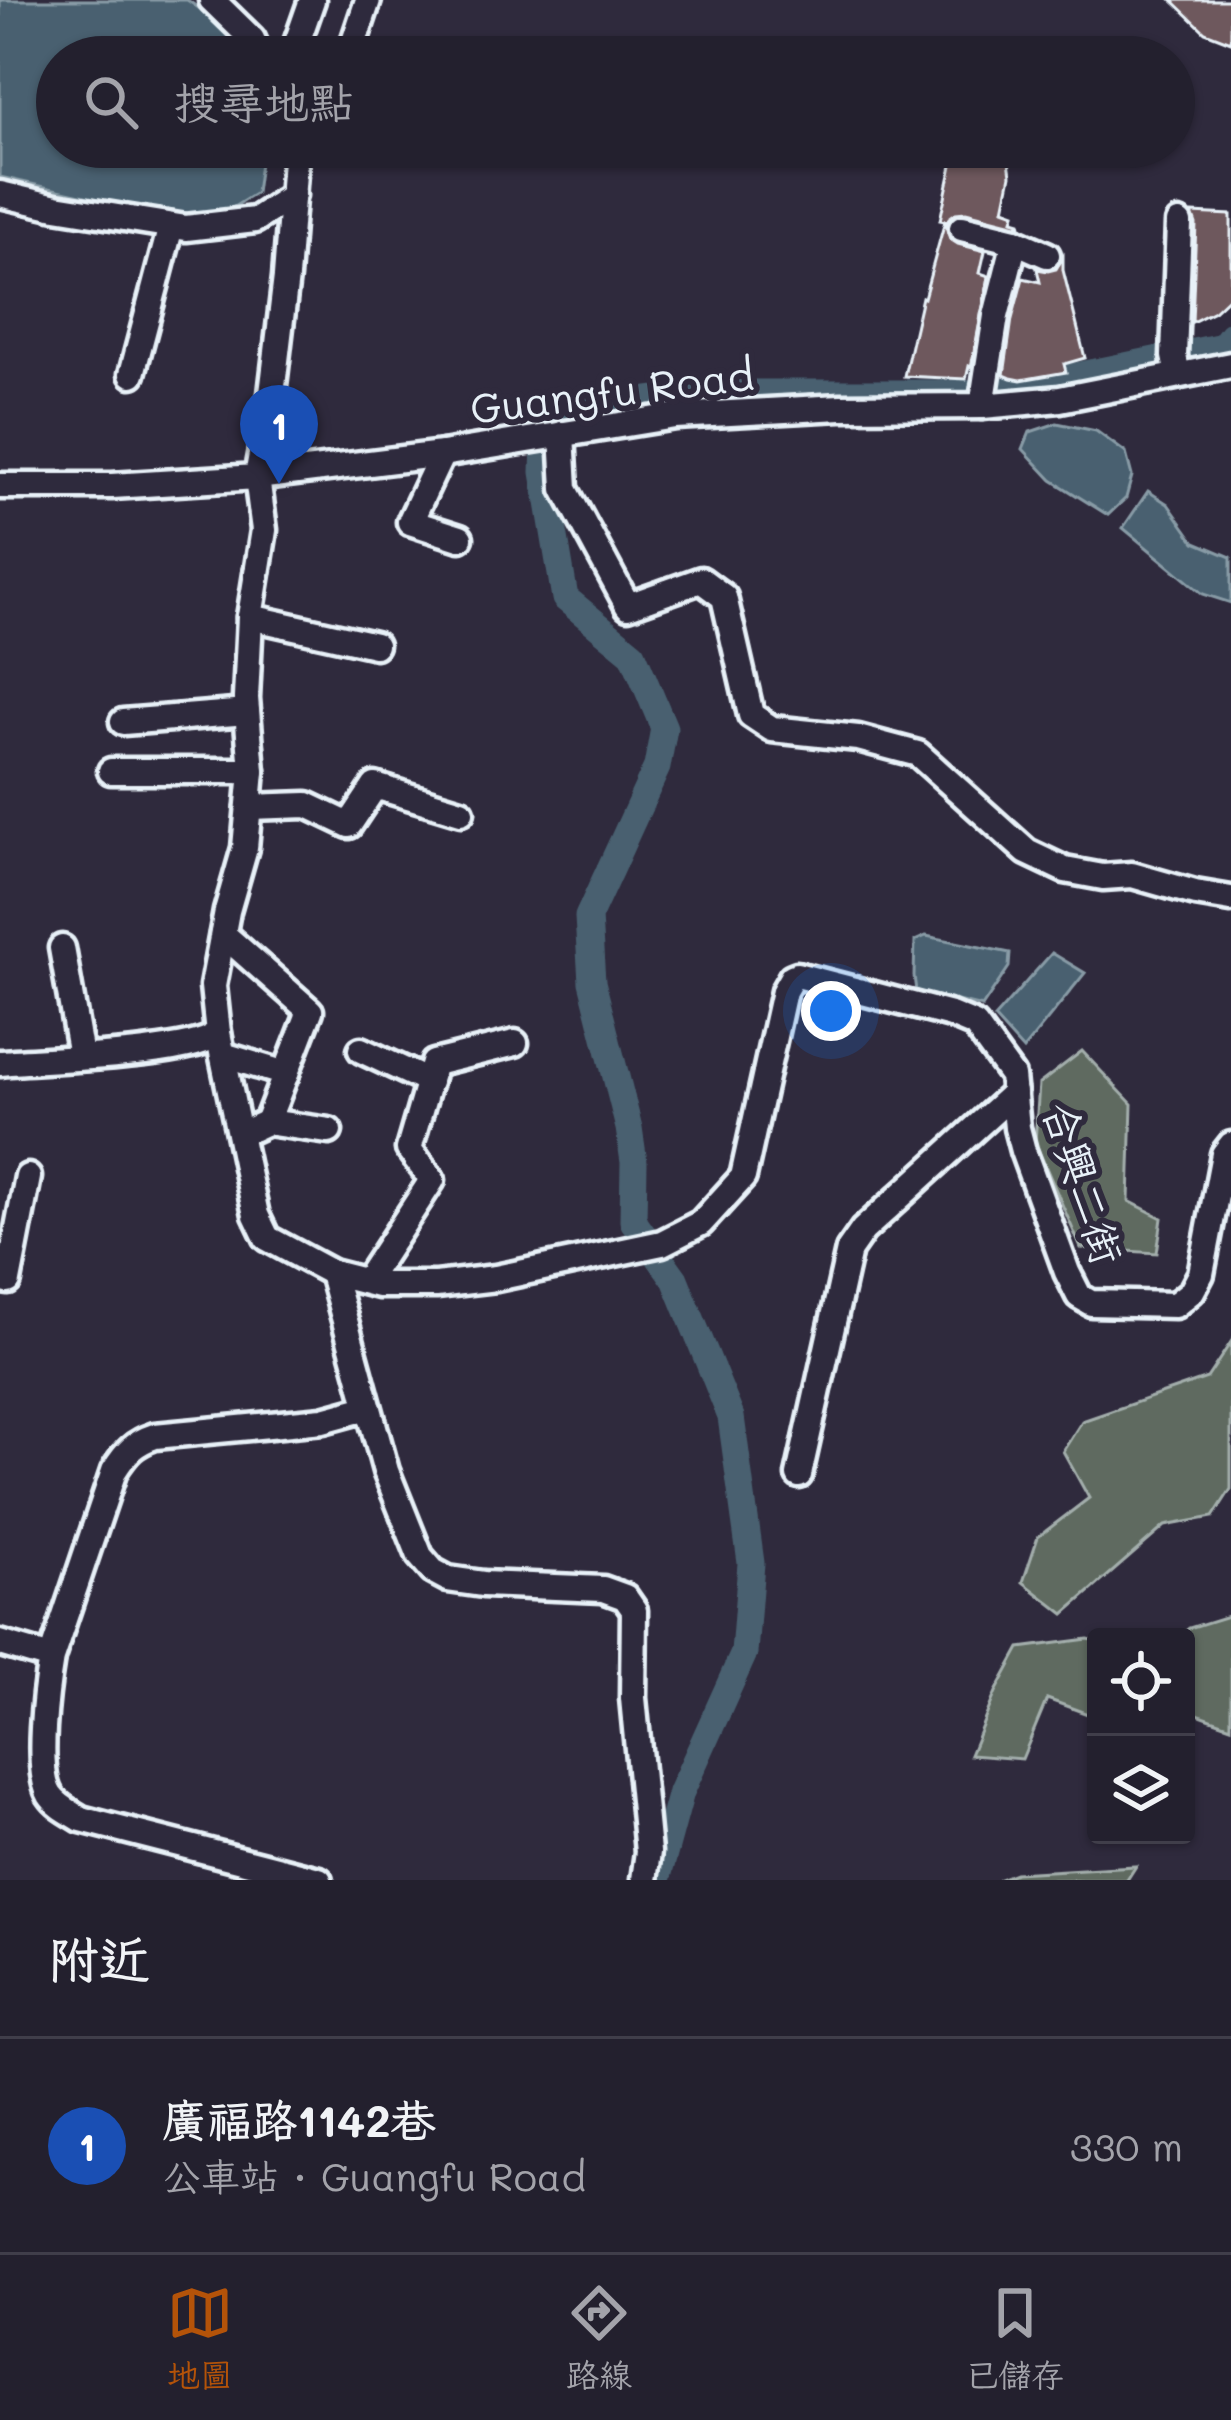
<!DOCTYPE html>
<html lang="zh-TW">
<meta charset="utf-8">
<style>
body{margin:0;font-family:Mali,"LXGW WenKai TC",sans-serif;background:#2f2d3a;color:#f1f3f6}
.controls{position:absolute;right:36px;bottom:36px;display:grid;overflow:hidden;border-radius:12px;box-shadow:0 3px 9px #0004}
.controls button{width:108px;height:108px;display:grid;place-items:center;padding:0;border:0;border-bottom:3px solid #403e4a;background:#23202e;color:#f1f3f6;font:60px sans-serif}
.you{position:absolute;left:831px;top:1011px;width:42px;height:42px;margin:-30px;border:9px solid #fff;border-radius:50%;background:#1a73e8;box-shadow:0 0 0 18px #1a73e833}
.badge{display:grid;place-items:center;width:78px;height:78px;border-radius:50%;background:#b45309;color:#fff;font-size:39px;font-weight:700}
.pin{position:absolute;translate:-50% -99px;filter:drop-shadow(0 3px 6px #0008)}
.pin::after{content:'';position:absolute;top:63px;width:42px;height:36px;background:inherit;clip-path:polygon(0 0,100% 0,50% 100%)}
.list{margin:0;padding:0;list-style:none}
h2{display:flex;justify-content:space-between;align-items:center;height:156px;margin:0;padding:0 48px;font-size:51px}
h2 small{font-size:39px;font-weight:400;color:#a3a3aa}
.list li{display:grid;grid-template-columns:78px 1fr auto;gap:36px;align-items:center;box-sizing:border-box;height:216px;padding:0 48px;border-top:3px solid #403e4a}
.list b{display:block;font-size:45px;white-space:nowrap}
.list p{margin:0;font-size:39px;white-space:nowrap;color:#a3a3aa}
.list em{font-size:39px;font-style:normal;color:#a3a3aa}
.icon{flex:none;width:66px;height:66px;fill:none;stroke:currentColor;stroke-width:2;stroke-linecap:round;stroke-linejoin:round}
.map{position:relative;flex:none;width:1231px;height:1880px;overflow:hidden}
.search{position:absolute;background:#23202e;box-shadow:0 3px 9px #0004;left:36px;right:36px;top:36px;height:132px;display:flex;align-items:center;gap:30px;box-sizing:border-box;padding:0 42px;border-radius:66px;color:#a3a3aa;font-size:45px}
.sheet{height:372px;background:#23202e}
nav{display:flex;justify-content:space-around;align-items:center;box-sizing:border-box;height:168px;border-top:3px solid #403e4a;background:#23202e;font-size:33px;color:#a3a3aa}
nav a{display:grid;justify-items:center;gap:6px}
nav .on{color:#b45309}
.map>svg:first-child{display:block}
.green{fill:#5e6b60;stroke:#a3aeac;stroke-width:3}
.water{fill:#486170;stroke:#889ba6;stroke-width:3}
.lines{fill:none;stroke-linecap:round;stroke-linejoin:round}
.river{stroke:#486170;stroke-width:27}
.building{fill:#6e585d;stroke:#e8f1f8;stroke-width:3}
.minor-casing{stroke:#e8f1f8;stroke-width:33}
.minor{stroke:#2f2a3d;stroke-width:24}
.labels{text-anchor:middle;stroke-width:12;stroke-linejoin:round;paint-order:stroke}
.street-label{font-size:42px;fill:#e8f1f8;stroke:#2f2a3d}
</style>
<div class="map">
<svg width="1231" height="1880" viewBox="0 0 1231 1880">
<rect width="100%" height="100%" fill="#2f2a3d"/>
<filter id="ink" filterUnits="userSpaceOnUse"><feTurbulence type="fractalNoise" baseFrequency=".00833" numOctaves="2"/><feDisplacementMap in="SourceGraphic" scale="24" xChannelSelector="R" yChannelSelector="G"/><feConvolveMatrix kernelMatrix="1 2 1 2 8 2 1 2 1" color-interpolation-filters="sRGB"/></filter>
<g filter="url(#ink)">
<!-- green -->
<g class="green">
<polygon points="1082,1051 1132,1104 1129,1201 1162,1218 1157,1253 1081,1248 1035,1142 1039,1084"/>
<polygon points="1231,1342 1231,1489 1213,1517 1165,1526 1064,1614 1023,1582 1038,1537 1089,1498 1063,1451 1082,1421 1207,1378"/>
<polygon points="1231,1615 1231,1726 1186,1710 1186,1637 1178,1637 1189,1628"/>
<polygon points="1088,1639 1096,1641 1096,1717 1047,1699 1022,1759 970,1755 996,1692 1020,1648"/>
<polygon points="1136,1866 1127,1880 998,1880 1015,1873"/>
</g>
<!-- water -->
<g class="water">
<polygon points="0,0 187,0 232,31 252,57 57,57 57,147 262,147 256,193 224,213 170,215 0,177"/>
<polygon points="1057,423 1096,431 1126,453 1132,476 1126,498 1108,515 1052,480 1023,449 1030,432"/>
<polygon points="1148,491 1168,504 1195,542 1231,557 1231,603 1203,594 1123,528"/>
<polygon points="926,936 1010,953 1009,967 982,1007 916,991 914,976 915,941"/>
<polygon points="1052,953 1085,973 1023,1050 994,1018"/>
</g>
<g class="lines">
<!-- river -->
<polyline class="river" points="657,1880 681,1792 744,1653 751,1563 731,1417 675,1279 633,1221 634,1162 629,1128 592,982 588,917 657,767 664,728 633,654 565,598 544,472 546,414 701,393 994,393 1223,346 1231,335"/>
</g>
<!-- building -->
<g class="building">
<polygon points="1172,0 1231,0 1231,42 1205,32"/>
<polygon points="956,147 1007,147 1011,175 1004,209 1015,213 1013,220 1020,222 1021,226 966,212 956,213 949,218 946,225 950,239 958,244 985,251 980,273 989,276 971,367 969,366 966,379 904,376 922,297 924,298 945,221 940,220"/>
<polygon points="1192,213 1231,215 1231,295 1214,311 1192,322 1196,224"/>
<polygon points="1063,257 1063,270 1085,358 1064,364 1066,372 1021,380 1011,378 1004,375 1012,319 1023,278 1040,282 1037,269 1048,271 1056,269"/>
</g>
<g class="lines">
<defs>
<g id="minor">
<polyline points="212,0 252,39 260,57"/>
<polyline points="292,57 312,0"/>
<polyline points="349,57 368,0"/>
<polyline points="296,147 286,277 272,394 257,477 264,530 250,617 246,698 252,771 245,848 227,911 213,986 218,1033 256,1215 267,1238 332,1273 379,1285 436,1285 496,1278 662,1243 701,1223 743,1177 784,991 792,977 797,975 951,1015 975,1025 1012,1076 1017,1128 1023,1151 1067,1272 1079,1296 1091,1303 1175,1305 1192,1291 1201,1274 1224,1154 1231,1145"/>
<polyline points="0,194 56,207 186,228 255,220 293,195"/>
<polyline points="962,228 1015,241 1047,255"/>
<polyline points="132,374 171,226"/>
<polyline points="1178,375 1174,356 1179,223"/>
<polyline points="982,406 996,316 1015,241"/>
<polyline points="562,434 565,489 628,606 701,580 724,597 751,715 772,729 858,738 918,754 1027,852 1065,870 1103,877 1132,875 1195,893 1231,899"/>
<polyline points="442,454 410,522 460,538"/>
<polyline points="0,486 112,486 257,477 442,454 675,416 841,407 982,406 1060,399 1231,365"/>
<polyline points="250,617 375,645"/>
<polyline points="123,722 247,712"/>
<polyline points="111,771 252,771"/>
<polyline points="249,807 307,805 349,825 375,786 461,812"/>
<polyline points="223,934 310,1011 267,1122"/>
<polyline points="62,948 81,1056"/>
<polyline points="361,1050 429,1082"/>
<polyline points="223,1055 286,1074"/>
<path d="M0 1063C41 1059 194 1056 218 1033"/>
<polyline points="252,1129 267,1122 329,1131"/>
<polyline points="332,1273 386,1471 420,1556 433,1571 448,1579 483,1584 603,1589 625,1597 634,1610 633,1698 648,1852 644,1880"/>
<polyline points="0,1279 8,1281 28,1177"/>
<polyline points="366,1281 432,1180 409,1149 434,1063 515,1043"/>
<polyline points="799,1475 849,1250 863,1230 1014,1093"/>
<polyline points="0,1643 51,1658"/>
<path d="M319 1880 81 1819C70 1812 57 1806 50 1795 35 1770 46 1688 51 1658L114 1471C126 1452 134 1443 155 1436L323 1420 367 1408"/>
</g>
</defs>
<!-- minor casing -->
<use href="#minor" class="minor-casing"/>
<!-- minor -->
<use href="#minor" class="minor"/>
</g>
</g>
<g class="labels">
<!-- street labels -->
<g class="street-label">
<text transform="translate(612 392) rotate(-7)" y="15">Guangfu Road</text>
<text transform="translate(1083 1183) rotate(72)" y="15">合興二街</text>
</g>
</g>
</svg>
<div class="controls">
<button><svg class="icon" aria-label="locate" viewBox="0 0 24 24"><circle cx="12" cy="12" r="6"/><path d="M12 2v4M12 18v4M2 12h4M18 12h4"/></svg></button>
<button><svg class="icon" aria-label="layers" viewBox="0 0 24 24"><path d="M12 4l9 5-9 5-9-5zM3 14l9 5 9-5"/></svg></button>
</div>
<div class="you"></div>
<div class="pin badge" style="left:279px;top:484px;background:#1a4fb4">1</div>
<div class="search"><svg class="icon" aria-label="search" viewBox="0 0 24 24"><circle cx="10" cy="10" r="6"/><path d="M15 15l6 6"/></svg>搜尋地點</div>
</div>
<section class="sheet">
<h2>附近<small></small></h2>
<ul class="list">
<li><span class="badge" style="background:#1a4fb4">1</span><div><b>廣福路1142巷</b><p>公車站 · Guangfu Road</p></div><em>330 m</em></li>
</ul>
</section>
<nav>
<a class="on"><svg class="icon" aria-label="map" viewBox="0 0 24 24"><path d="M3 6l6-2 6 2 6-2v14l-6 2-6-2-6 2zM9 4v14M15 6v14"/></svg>地圖</a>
<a><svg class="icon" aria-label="directions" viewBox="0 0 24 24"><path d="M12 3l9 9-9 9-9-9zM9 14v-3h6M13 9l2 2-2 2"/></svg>路線</a>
<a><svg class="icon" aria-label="saved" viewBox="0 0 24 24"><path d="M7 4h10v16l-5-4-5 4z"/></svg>已儲存</a>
</nav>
